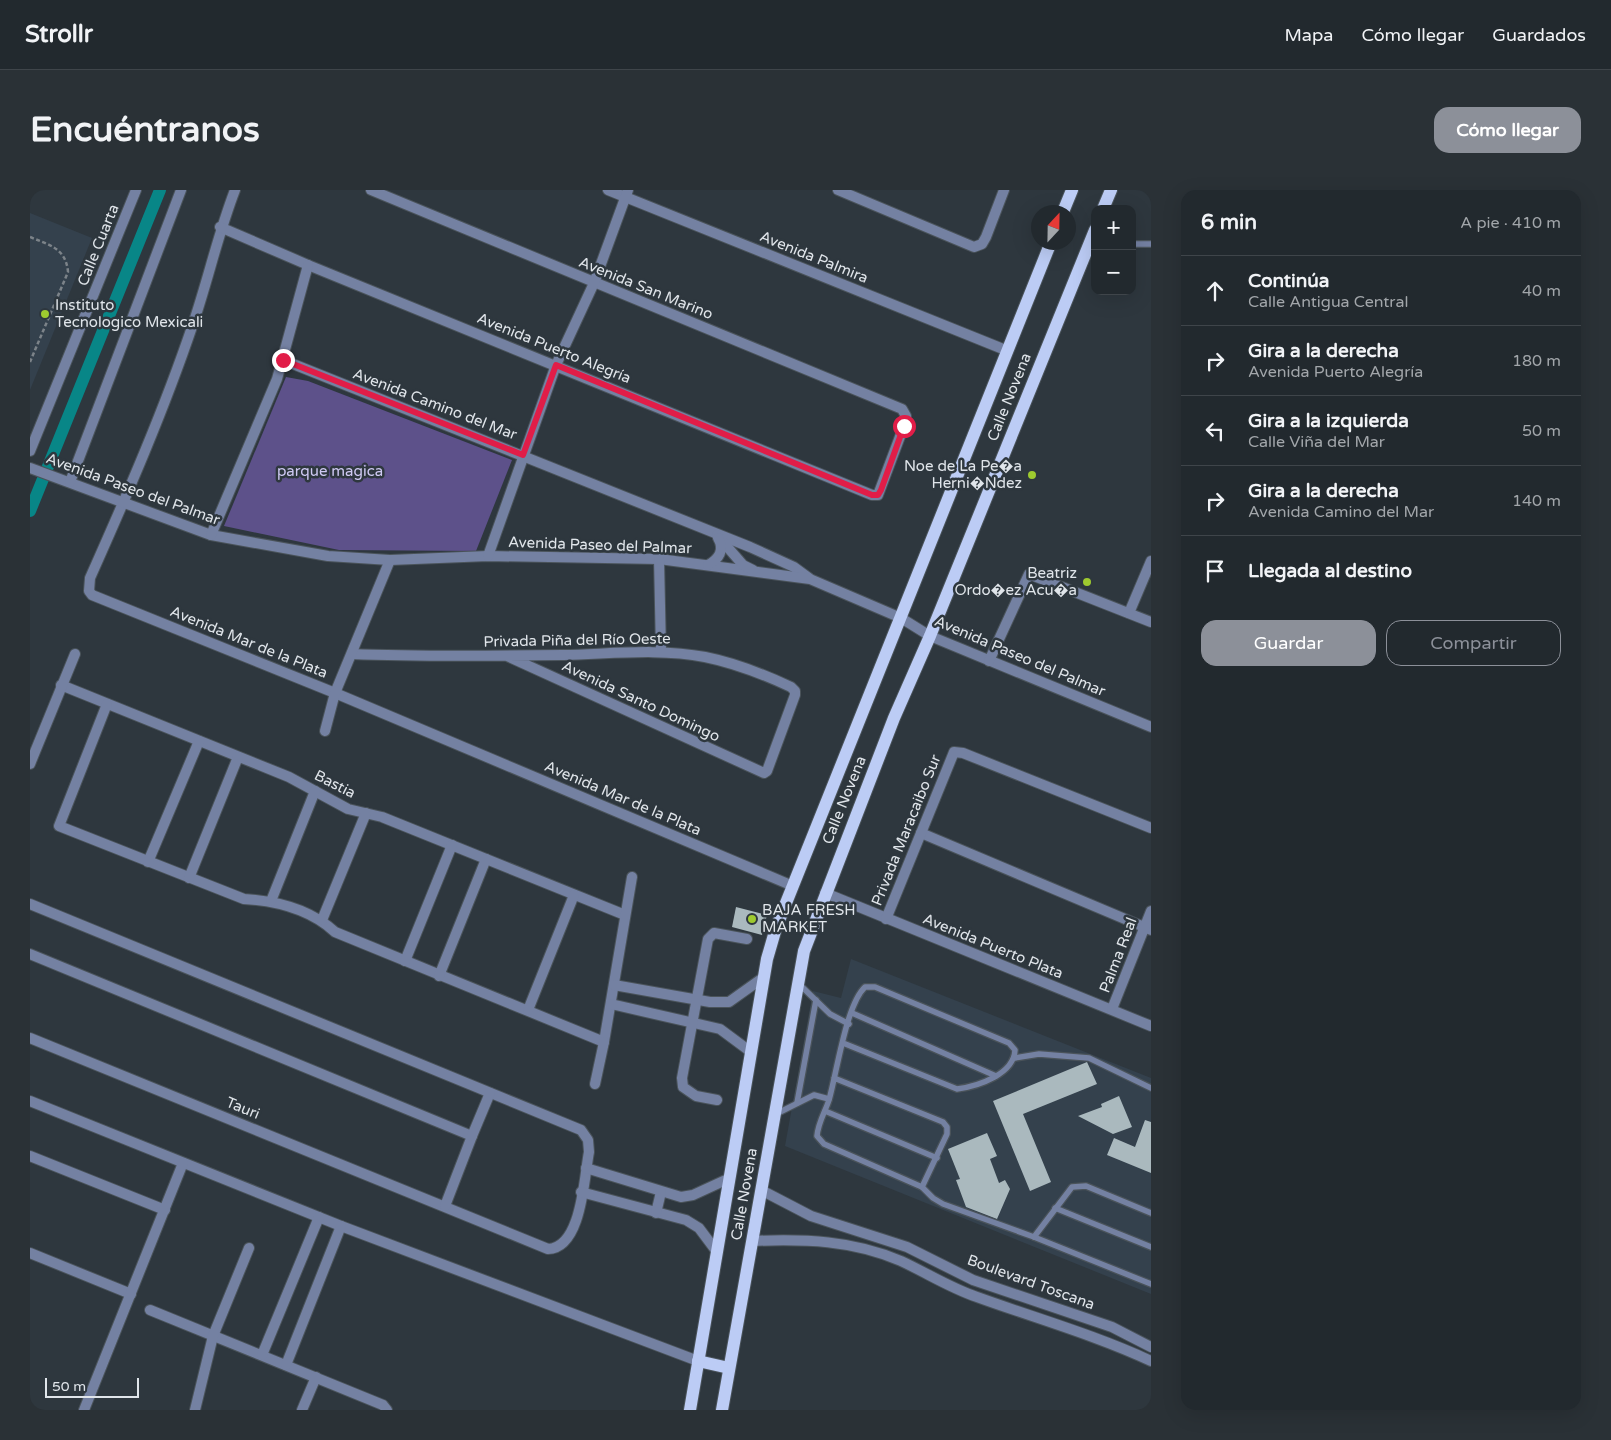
<!DOCTYPE html>
<html lang="es">
<meta charset="utf-8">
<style>
body{margin:0;font-family:"Varela Round",sans-serif;background:#2a3136;color:#f1f3f6}
.controls{position:absolute;right:15px;top:15px;display:grid;overflow:hidden;border-radius:10px;box-shadow:0 5px 20px #0002}
.controls button{width:45px;height:45px;display:grid;place-items:center;padding:0;border:0;border-bottom:1px solid #3f454a;background:#22292e;color:#f1f3f6;font:25px sans-serif}
.compass{position:absolute;left:1001px;top:15px;width:45px;height:45px;border-radius:50%;background:#22292e;box-shadow:0 5px 20px #0002;rotate:22deg}
.scale{position:absolute;left:15px;bottom:12px;width:94px;box-sizing:border-box;padding-left:5px;border:2px solid #e0e5ea;border-top:0;font-size:14px;line-height:18px;white-space:nowrap;color:#e0e5ea;-webkit-text-stroke:4px #2e373e;paint-order:stroke}
.stop{position:absolute;width:15px;height:15px;margin:-11px;border:4px solid #e11d48;border-radius:50%;background:#fff}
.stop.end{background:#e11d48;border-color:#fff;box-shadow:0 1px 5px #0008}
.list{margin:0;padding:0;list-style:none}
h2{display:flex;justify-content:space-between;align-items:center;height:65px;margin:0;padding:0 20px;font-size:21px}
h2 small{font-size:16px;font-weight:400;color:#a2a6aa}
.list li{display:grid;grid-template-columns:32px 1fr auto;gap:15px;align-items:center;box-sizing:border-box;height:70px;padding:0 20px;border-top:1px solid #3f454a}
.list b{display:block;font-size:19px;white-space:nowrap}
.list p{margin:0;font-size:16px;white-space:nowrap;color:#a2a6aa}
.list em{font-size:16px;font-style:normal;color:#a2a6aa}
.actions{display:flex;gap:10px;padding:15px 20px}
.actions a{flex:1;padding:11px 0;border:1px solid #8c9099;border-radius:15px;text-align:center;font-size:18px;color:#8c9099}
.actions .main{background:#8c9099;color:#fff}
.icon{flex:none;width:28px;height:28px;fill:none;stroke:currentColor;stroke-width:2;stroke-linecap:round;stroke-linejoin:round}
.map{position:relative;flex:none;width:1121px;height:1220px;overflow:hidden;border-radius:15px}
header{display:flex;align-items:center;gap:30px;box-sizing:border-box;height:70px;padding:0 25px;background:#22292e;border-bottom:1px solid #3f454a}
header strong{font-size:24px}
nav{display:flex;gap:28px;margin-inline-start:auto;font-size:18px}
.intro{display:flex;align-items:center;justify-content:space-between;box-sizing:border-box;height:120px;padding:0 30px}
h1{margin:0;font-size:35px}
.button{padding:12px 22px;border-radius:15px;background:#8c9099;color:#fff;font-size:18px;font-weight:700}
main{display:flex;gap:30px;padding:0 30px}
aside{flex:1;background:#22292e;border-radius:15px;box-shadow:0 5px 20px #0002}
.map>svg:first-child{display:block}
.built{fill:#34414d}
.green{fill:#5d518a}
.lines{fill:none;stroke-linecap:round;stroke-linejoin:round}
.canal{stroke:#088687;stroke-width:12}
.building{fill:#aab9be}
.service-casing{stroke:#4a535a;stroke-width:8}
.minor-casing{stroke:#4a535a;stroke-width:12}
.tertiary-casing{stroke:#4a535a;stroke-width:12}
.primary-casing{stroke:#4a535a;stroke-width:14}
.path{stroke:#7c8389;stroke-width:2.5;stroke-dasharray:4 2.5;stroke-linecap:butt}
.service{stroke:#7481a2;stroke-width:5.5}
.minor{stroke:#7481a2;stroke-width:10}
.tertiary{stroke:#7481a2;stroke-width:10}
.primary{stroke:#bcccf5;stroke-width:12}
.route{stroke:#e11d48;stroke-width:6}
.poi-dot{fill:#9eca2f;stroke:#2e373e;stroke-width:2}
.labels{text-anchor:middle;stroke-width:5;stroke-linejoin:round;paint-order:stroke}
.street-label{font-size:15px;fill:#e0e5ea;stroke:#2e373e}
.poi-label{font-size:15px;fill:#e0e5ea;stroke:#2e373e;text-anchor:start}
.park-label{font-size:15px;fill:#cfc9f3;stroke:#2e373e}
</style>
<header>
<strong>Strollr</strong>
<nav><a>Mapa</a><a>Cómo llegar</a><a>Guardados</a></nav>
</header>
<div class="intro"><h1>Encuéntranos</h1><a class="button">Cómo llegar</a></div>
<main>
<div class="map">
<svg width="1121" height="1220" viewBox="0 0 1121 1220">
<rect width="100%" height="100%" fill="#2e373e"/>
<!-- built -->
<g class="built">
<polygon points="0,23 62,48 0,200"/>
<polygon points="821,769 1121,888 1121,1104 755,956 783,801 811,808"/>
</g>
<!-- green -->
<polygon class="green" points="256,187 278,191 482,270 446,361 309,360 194,336"/>
<g class="lines">
<!-- canal -->
<polyline class="canal" points="0,321 130,0"/>
</g>
<!-- building -->
<g class="building">
<polygon points="706,717 737,725 732,745 702,737"/>
<polygon points="1057,872 1067,894 993,924 1021,992 1000,1001 963,911"/>
<polygon points="1089,906 1102,937 1083,944 1048,926 1072,917 1071,914"/>
<polygon points="1115,930 1121,932 1121,983 1077,965 1084,948 1105,957"/>
<polygon points="957,943 967,966 960,969 969,993 975,990 980,999 967,1029 936,1017 926,990 930,989 918,959"/>
</g>
<g class="lines">
<defs>
<g id="service">
<polyline points="1102,54 1121,54"/>
<polyline points="768,793 800,824 819,834"/>
<polyline points="822,823 966,886"/>
<polyline points="985,868 1009,864 1059,868 1121,898"/>
<path d="M804 888 913 932 917 937V944L892 997 794 954 787 946C788 933 795 922 799 910 807 882 816 815 835 797H845L979 853 985 860C984 884 949 896 927 899L813 853"/>
<polyline points="767,913 786,810"/>
<polyline points="795,921 907,968"/>
<polyline points="746,924 784,905 799,909"/>
<polyline points="892,997 903,1008 913,1014 1004,1047 1121,1094"/>
<polyline points="1025,1018 1121,1057"/>
<polyline points="1004,1047 1042,997 1056,996 1121,1023"/>
</g>
<g id="minor">
<path d="M205 0C188 44 178 90 163 134 134 220 97 305 60 388L59 401 62 405 305 503 763 696"/>
<polyline points="578,0 978,161"/>
<polyline points="808,0 944,57 952,54 956,47 974,0"/>
<polyline points="190,37 278,75 842,305 848,305 874,236 876,226 872,219 341,0"/>
<polyline points="253,170 720,357 764,377 779,388"/>
<polyline points="0,278 181,345 298,366 360,370 458,366 629,369 780,389 871,428 900,446 1121,537"/>
<polyline points="40,292 151,0"/>
<polyline points="181,345 247,189 278,75"/>
<polyline points="687,345 713,375 723,380"/>
<polyline points="458,366 526,175 564,93 598,0"/>
<polyline points="629,369 631,462"/>
<path d="M678 375C689 369 695 360 688 348"/>
<polyline points="1099,423 1121,371"/>
<path d="M322 464C393 467 463 466 534 465 581 464 629 458 675 467 705 473 733 484 761 497L765 501V505L737 581 734 583 477 466"/>
<polyline points="959,471 999,384 1121,432"/>
<polyline points="31,495 259,587 318,619 352,627 595,725"/>
<path d="M77 514 29 636 214 709C248 711 280 719 305 742L574 852 602 687"/>
<polyline points="295,541 305,503 360,370"/>
<polyline points="0,574 45,464"/>
<polyline points="891,643 1121,740"/>
<polyline points="118,672 169,551"/>
<polyline points="159,688 208,567"/>
<polyline points="795,703 1121,836"/>
<polyline points="241,711 285,601"/>
<path d="M0 714 551 940 558 950 559 962C554 987 552 1058 518 1059L0 848"/>
<polyline points="856,729 924,562 933,563 1121,638"/>
<polyline points="292,730 336,623"/>
<polyline points="0,764 442,946 415,1016"/>
<polyline points="375,771 422,655"/>
<polyline points="409,786 456,669"/>
<polyline points="584,795 680,812 699,812 734,787"/>
<polyline points="581,814 690,839 721,862"/>
<polyline points="1082,819 1121,721"/>
<polyline points="498,820 544,705"/>
<polyline points="565,894 574,852"/>
<polyline points="687,910 666,906 653,897 652,888 678,749 684,743 717,749"/>
<polyline points="0,911 311,1036 668,1171"/>
<polyline points="442,946 460,903"/>
<polyline points="0,966 135,1020"/>
<polyline points="556,978 651,1007 663,1005 700,988"/>
<polyline points="731,1000 781,1026 877,1057 943,1090 1082,1137 1121,1157"/>
<polyline points="551,1002 656,1030 669,1038 687,1062"/>
<polyline points="626,1023 631,1002"/>
<path d="M722 1051C775 1049 822 1050 871 1071 897 1083 920 1098 947 1107 1005 1128 1065 1145 1121 1171"/>
<polyline points="0,1063 101,1104"/>
<polyline points="120,1120 353,1215 357,1220"/>
<polyline points="232,1165 289,1027"/>
<polyline points="256,1175 311,1036"/>
<polyline points="54,1220 153,973"/>
<polyline points="165,1220 183,1146 219,1058"/>
<polyline points="272,1220 286,1187"/>
</g>
<polyline id="tertiary" points="0,261 106,0"/>
<g id="primary">
<polyline points="1073,19 1081,0"/>
<polyline points="1033,22 1042,0"/>
<polyline points="668,1171 699,1178"/>
<polyline points="660,1220 737,769 746,738 1021,52"/>
<polyline points="692,1220 774,761 864,528 900,446 1065,40"/>
</g>
</defs>
<!-- service casing -->
<use href="#service" class="service-casing"/>
<!-- minor casing -->
<use href="#minor" class="minor-casing"/>
<!-- tertiary casing -->
<use href="#tertiary" class="tertiary-casing"/>
<!-- primary casing -->
<use href="#primary" class="primary-casing"/>
<!-- path -->
<path class="path" d="M0 47C19 55 36 58 38 82L0 172"/>
<!-- service -->
<use href="#service" class="service"/>
<!-- minor -->
<use href="#minor" class="minor"/>
<!-- tertiary -->
<use href="#tertiary" class="tertiary"/>
<!-- primary -->
<use href="#primary" class="primary"/>
</g>
<g class="lines">
<!-- route -->
<polyline class="route" points="253,170 493,265 526,175 842,305 848,305 851,300 874,236"/>
</g>
<!-- markers -->
<g class="poi-dot">
<circle cx="15" cy="124" r="5"/>
<circle cx="1002" cy="285" r="5"/>
<circle cx="1057" cy="392" r="5"/>
<circle cx="722" cy="729" r="5"/>
</g>
<g class="labels">
<!-- street labels -->
<g class="street-label">
<text transform="translate(68 55) rotate(-68)" y="5">Calle Cuarta</text>
<text transform="translate(784 67) rotate(22)" y="5">Avenida Palmira</text>
<text transform="translate(616 98) rotate(22)" y="5">Avenida San Marino</text>
<text transform="translate(524 158) rotate(22)" y="5">Avenida Puerto Alegría</text>
<text transform="translate(979 207) rotate(-68)" y="5">Calle Novena</text>
<text transform="translate(405 214) rotate(21)" y="5">Avenida Camino del Mar</text>
<text transform="translate(103 299) rotate(20)" y="5">Avenida Paseo del Palmar</text>
<text transform="translate(570 355) rotate(2)" y="5">Avenida Paseo del Palmar</text>
<text transform="translate(547 450) rotate(-1)" y="5">Privada Piña del Río Oeste</text>
<text transform="translate(219 452) rotate(22)" y="5">Avenida Mar de la Plata</text>
<text transform="translate(990 466) rotate(23)" y="5">Avenida Paseo del Palmar</text>
<text transform="translate(611 511) rotate(25)" y="5">Avenida Santo Domingo</text>
<text transform="translate(305 594) rotate(27)" y="5">Bastia</text>
<text transform="translate(593 608) rotate(23)" y="5">Avenida Mar de la Plata</text>
<text transform="translate(814 610) rotate(-68)" y="5">Calle Novena</text>
<text transform="translate(876 640) rotate(-68)" y="5">Privada Maracaibo Sur</text>
<text transform="translate(963 756) rotate(22)" y="5">Avenida Puerto Plata</text>
<text transform="translate(1088 765) rotate(-69)" y="5">Palma Real</text>
<text transform="translate(213 918) rotate(22)" y="5">Tauri</text>
<text transform="translate(714 1004) rotate(-80)" y="5">Calle Novena</text>
<text transform="translate(1001 1092) rotate(20)" y="5">Boulevard Toscana</text>
</g>
<!-- poi labels -->
<g class="poi-label">
<text x="25" y="120">Instituto<tspan x="25" dy="17">Tecnologico Mexicali</tspan></text>
<text x="992" y="281" text-anchor="end">Noe de La Pe�a<tspan x="992" dy="17">Herni�Ndez</tspan></text>
<text x="1047" y="388" text-anchor="end">Beatriz<tspan x="1047" dy="17">Ordo�ez Acu�a</tspan></text>
<text x="732" y="725">BAJA FRESH<tspan x="732" dy="17">MARKET</tspan></text>
</g>
<!-- park labels -->
<g class="park-label">
<text x="300" y="286">parque magica</text>
</g>
</g>
</svg>
<div class="controls">
<button>+</button>
<button>−</button>
</div>
<svg class="compass" viewBox="-18 -18 36 36"><path d="M0-13l5 13h-10z" fill="#e53935"/><path d="M0 13l5-13h-10z" fill="#a2a6aa"/></svg>
<div class="scale">50 m</div>
<div class="stop" style="left:874px;top:236px"></div>
<div class="stop end" style="left:253px;top:170px"></div>
</div>
<aside>
<h2>6 min<small>A pie · 410 m</small></h2>
<ul class="list">
<li><svg class="icon" aria-label="ahead" viewBox="0 0 24 24"><path d="M12 20V5M6 11l6-6 6 6"/></svg><div><b>Continúa</b><p>Calle Antigua Central</p></div><em>40 m</em></li>
<li><svg class="icon" aria-label="right" viewBox="0 0 24 24"><path d="M7 20v-9h11M14 6l5 5-5 5"/></svg><div><b>Gira a la derecha</b><p>Avenida Puerto Alegría</p></div><em>180 m</em></li>
<li><svg class="icon" aria-label="left" viewBox="0 0 24 24"><path d="M17 20v-9H6M10 6l-5 5 5 5"/></svg><div><b>Gira a la izquierda</b><p>Calle Viña del Mar</p></div><em>50 m</em></li>
<li><svg class="icon" aria-label="right" viewBox="0 0 24 24"><path d="M7 20v-9h11M14 6l5 5-5 5"/></svg><div><b>Gira a la derecha</b><p>Avenida Camino del Mar</p></div><em>140 m</em></li>
<li><svg class="icon" aria-label="arrive" viewBox="0 0 24 24"><path d="M6 21V4h12l-3 4 3 4H6"/></svg><div><b>Llegada al destino</b></div></li>
</ul>
<div class="actions"><a class="main">Guardar</a><a>Compartir</a></div>
</aside>
</main>
